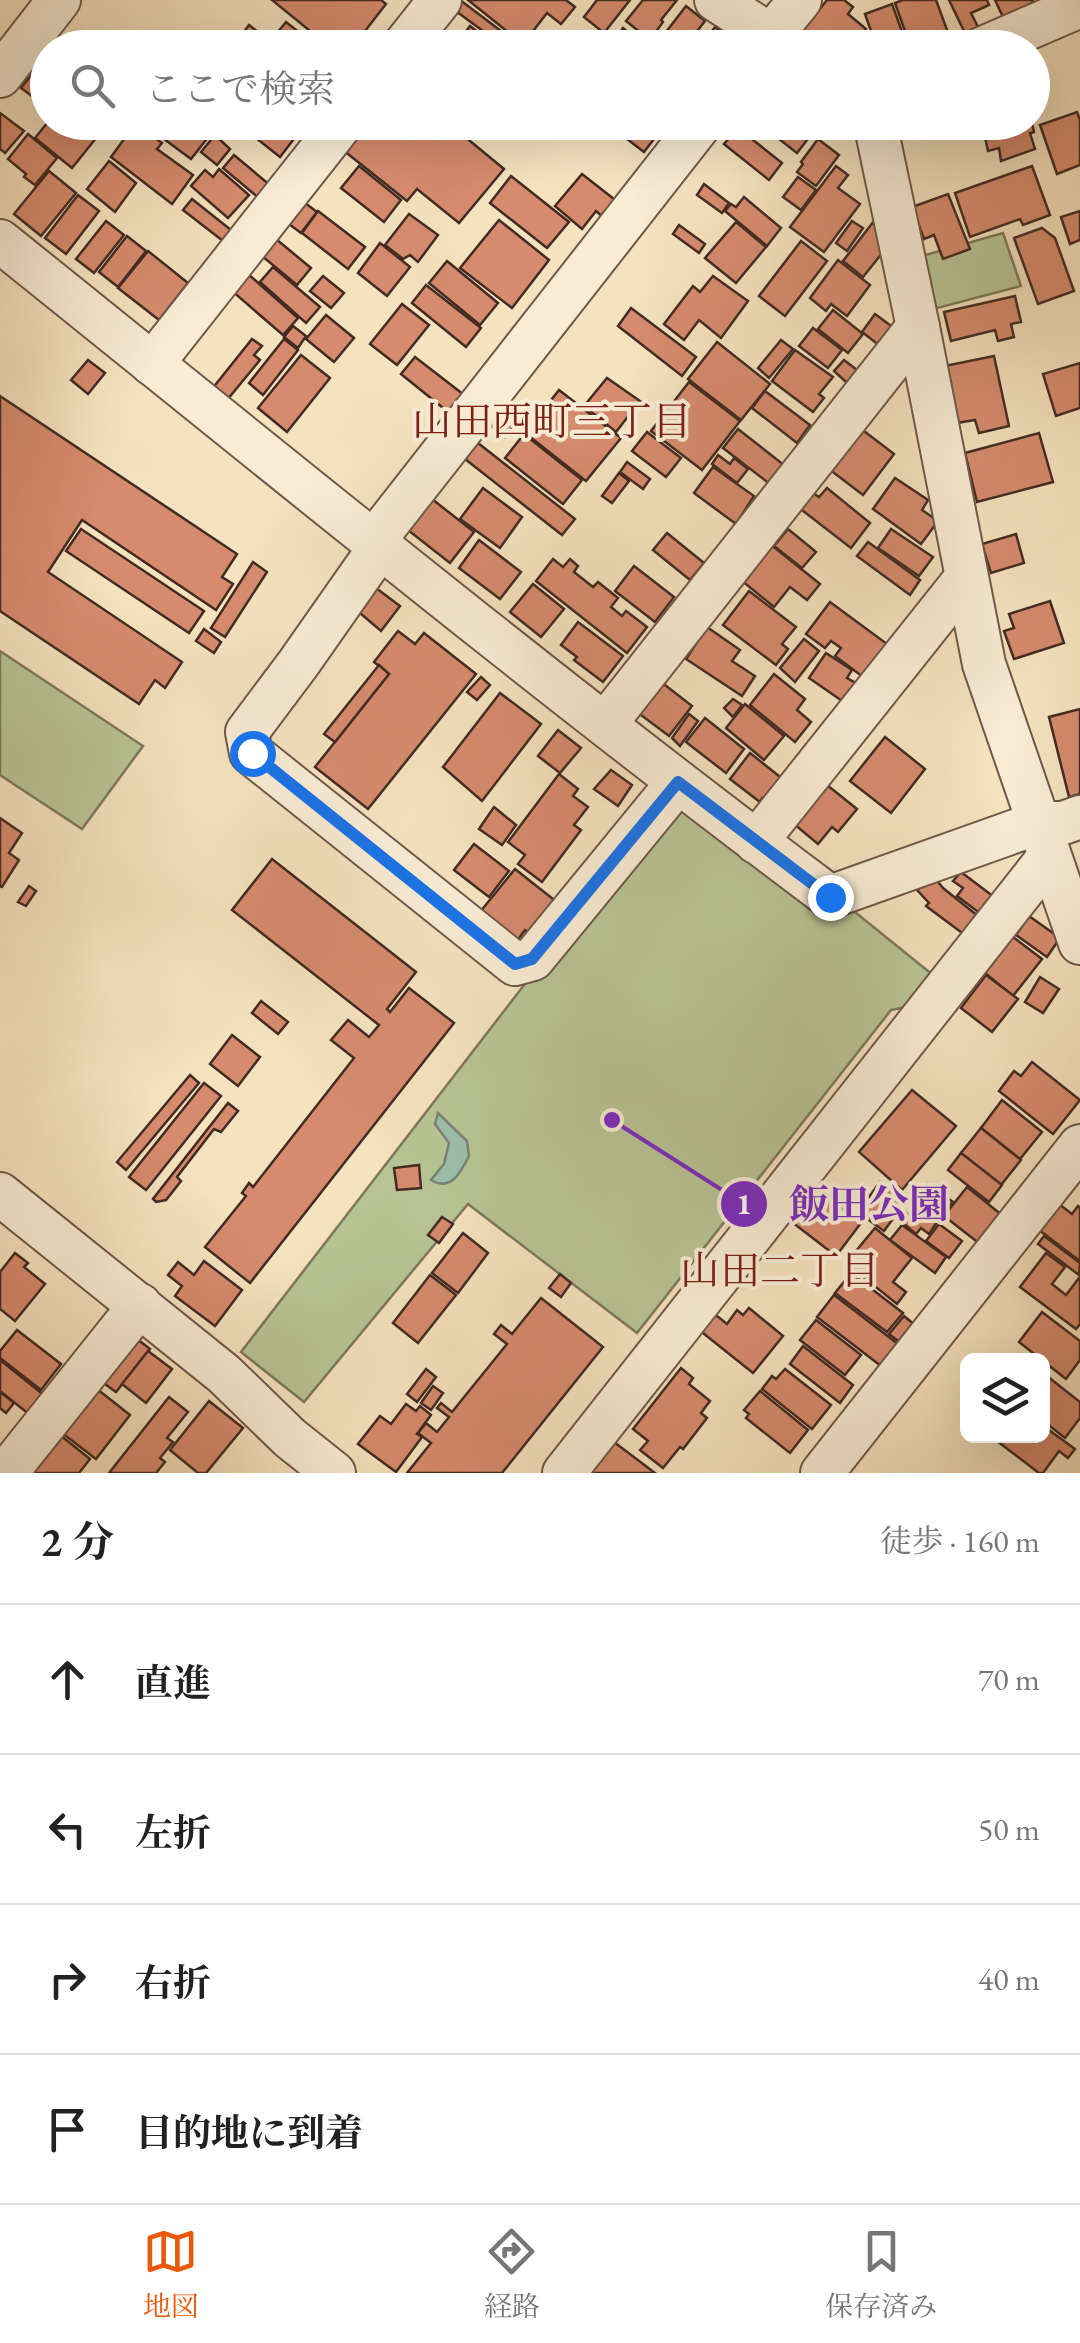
<!DOCTYPE html>
<html lang="ja">
<meta charset="utf-8">
<style>
body{margin:0;font-family:"EB Garamond","Noto Serif JP",serif;background:#f2f2f2;color:#222}
.controls{position:absolute;right:30px;bottom:30px;display:grid;overflow:hidden;border-radius:15px;box-shadow:0 10px 40px #0002}
.controls button{width:90px;height:90px;display:grid;place-items:center;padding:0;border:0;border-bottom:2px solid #e0e0e0;background:#fff;color:#222;font:50px sans-serif}
.stop{position:absolute;width:30px;height:30px;margin:-22px;border:8px solid #1a73e8;border-radius:50%;background:#fff}
.stop.end{background:#1a73e8;border-color:#fff;box-shadow:0 2px 10px #0008}
.list{margin:0;padding:0;list-style:none}
h2{display:flex;justify-content:space-between;align-items:center;height:130px;margin:0;padding:0 40px;font-size:42px}
h2 small{font-size:32px;font-weight:400;color:#767676}
.list li{display:grid;grid-template-columns:65px 1fr auto;gap:30px;align-items:center;box-sizing:border-box;height:150px;padding:0 40px;border-top:2px solid #e0e0e0}
.list b{display:block;font-size:38px;white-space:nowrap}
.list em{font-size:32px;font-style:normal;color:#767676}
.icon{flex:none;width:55px;height:55px;fill:none;stroke:currentColor;stroke-width:2;stroke-linecap:round;stroke-linejoin:round}
.map{position:relative;flex:none;width:1080px;height:1473px;overflow:hidden}
.search{position:absolute;background:#fff;box-shadow:0 10px 40px #0002;left:30px;right:30px;top:30px;height:110px;display:flex;align-items:center;gap:25px;box-sizing:border-box;padding:0 35px;border-radius:55px;color:#767676;font-size:38px}
.sheet{height:730px;background:#fff}
nav{display:flex;justify-content:space-around;align-items:center;box-sizing:border-box;height:140px;border-top:2px solid #e0e0e0;background:#fff;font-size:28px;color:#767676}
nav a{display:grid;justify-items:center;gap:5px}
nav .on{color:#ea580c}
.map>svg:first-child{display:block}
.green{fill:#b8c495;stroke:#7e785c;stroke-width:2.5}
.water{fill:#9dbfac;stroke:#798475;stroke-width:2.5}
.building{fill:#d68b6e;stroke:#432b22;stroke-width:2.5}
.lines{fill:none;stroke-linecap:round;stroke-linejoin:round}
.minor-casing{stroke:#705949;stroke-width:46}
.minor{stroke:#f8ecd5;stroke-width:42}
.route{stroke:#1a73e8;stroke-width:12}
.labels{text-anchor:middle;stroke-width:8;stroke-linejoin:round;paint-order:stroke}
.neighbourhood-label{font-size:40px;fill:#7a1f14;stroke:#f8ecd5}
.leader{fill:none;stroke:#7b2cbf;stroke-width:4}
.callout-dot{fill:#7b2cbf;stroke:#f8ecd5;stroke-width:4}
.mark-label{font-size:30px;text-anchor:middle;font-weight:bold;fill:#fff}
.callout-label{font-size:40px;text-anchor:middle;font-weight:bold;fill:#7b2cbf;stroke:#f8ecd5;stroke-width:8;stroke-linejoin:round;paint-order:stroke}
</style>
<div class="map">
<svg width="1080" height="1473" viewBox="0 0 1080 1473">
<rect width="100%" height="100%" fill="#f5e2bf"/>
<filter id="stains"><feTurbulence type="fractalNoise" baseFrequency=".002" numOctaves="4"/><feColorMatrix values="0 0 0 0 .2 0 0 0 0 .09 0 0 0 0 .02 0 0 0 .5 -.17"/></filter>
<radialGradient id="worn" r=".72"><stop offset=".6" stop-color="#630" stop-opacity="0"/><stop offset="1" stop-color="#630" stop-opacity=".3"/></radialGradient>
<!-- green -->
<g class="green">
<polygon points="1003,233 1021,286 926,311 915,258"/>
<polygon points="0,651 143,746 82,829 0,775"/>
<polygon points="674,805 850,908 939,980 917,1005 891,1010 637,1333 468,1204 304,1402 241,1352 521,989"/>
</g>
<!-- water -->
<path class="water" d="M438 1113 467 1141 469 1156C461 1172 451 1192 431 1180L444 1164 449 1143 435 1124Z"/>
<!-- building -->
<g class="building">
<polygon points="272,0 381,0 386,4 365,31 374,39 367,48 331,48"/>
<polygon points="460,0 501,31 494,39 453,9"/>
<polygon points="468,0 566,0 575,7 561,24 547,13 523,44"/>
<polygon points="597,0 630,0 604,33 584,17"/>
<polygon points="643,0 677,0 661,20 663,22 650,40 626,21"/>
<polygon points="827,0 844,0 853,7 848,14 866,29 852,48 826,48 803,30"/>
<polygon points="903,0 936,0 950,38 922,48 911,48 895,3"/>
<polygon points="949,0 987,0 989,5 971,13 978,27 965,33"/>
<polygon points="995,0 1033,0 1031,6 1004,19"/>
<polygon points="892,4 908,48 877,48 865,14"/>
<polygon points="686,6 705,21 684,48 659,48 656,45"/>
<polygon points="286,22 319,48 295,48 277,33"/>
<polygon points="249,25 279,48 232,48"/>
<polygon points="470,26 498,48 453,48"/>
<polygon points="715,27 741,45 739,48 693,48 689,44 698,31 707,39"/>
<polygon points="623,28 648,48 609,48"/>
<polygon points="45,58 48,60 48,108 21,88"/>
<polygon points="1077,112 1080,120 1080,165 1057,174 1040,125"/>
<polygon points="0,113 24,131 5,153 0,149"/>
<polygon points="48,122 109,122 72,168 35,138"/>
<polygon points="220,122 191,159 164,139 171,130 162,122"/>
<polygon points="252,122 289,122 300,131 280,157 246,130"/>
<polygon points="376,122 447,122 504,169 459,223 417,189 407,201 343,150 360,129 366,135"/>
<polygon points="605,122 667,122 644,152"/>
<polygon points="762,122 821,122 797,153 760,124"/>
<polygon points="1000,122 1032,122 1034,132 1030,133 1035,149 1001,161 999,148 988,151 983,128"/>
<polygon points="135,124 162,143 157,149 193,175 172,204 111,157"/>
<polygon points="738,128 782,163 769,180 724,144"/>
<polygon points="28,134 57,158 35,185 24,177 26,174 8,159"/>
<polygon points="215,135 230,149 217,165 201,152"/>
<polygon points="818,139 839,155 816,186 797,172 803,164 801,162"/>
<polygon points="234,155 271,186 260,199 223,168"/>
<polygon points="109,161 136,183 115,212 87,189"/>
<polygon points="359,166 401,200 384,222 341,188"/>
<polygon points="836,166 848,175 838,188 860,204 824,252 790,227"/>
<polygon points="1032,166 1050,215 1023,225 1020,219 970,237 955,193"/>
<polygon points="219,169 249,195 228,218 191,186 205,170 213,177"/>
<polygon points="49,171 76,193 41,236 14,214"/>
<polygon points="582,174 619,203 605,219 596,211 582,229 555,206"/>
<polygon points="511,176 569,222 547,248 490,203"/>
<polygon points="798,177 816,190 801,210 783,197"/>
<polygon points="704,184 729,203 722,213 697,195"/>
<polygon points="948,194 970,249 943,259 934,235 924,239 912,207"/>
<polygon points="78,195 99,211 66,254 45,238"/>
<polygon points="744,197 781,228 767,246 725,211 731,204 736,207"/>
<polygon points="192,199 231,230 223,241 183,210"/>
<polygon points="301,200 317,212 301,233 285,221"/>
<polygon points="318,211 365,247 348,269 302,233"/>
<polygon points="1080,211 1080,240 1070,244 1061,217"/>
<polygon points="409,214 438,235 418,262 410,255 403,259 385,245"/>
<polygon points="499,220 549,260 512,308 460,268"/>
<polygon points="106,221 124,235 94,273 76,259"/>
<polygon points="852,221 863,228 847,251 836,243"/>
<polygon points="874,221 883,252 863,277 843,261"/>
<polygon points="736,222 766,247 736,283 705,258"/>
<polygon points="679,225 705,244 699,253 673,234"/>
<polygon points="1042,228 1055,238 1074,291 1038,304 1014,238"/>
<polygon points="270,234 311,268 297,285 256,251"/>
<polygon points="127,236 146,251 118,287 99,272"/>
<polygon points="801,241 827,261 785,316 759,296"/>
<polygon points="380,243 410,267 387,296 358,273"/>
<polygon points="148,251 188,283 159,320 118,288"/>
<polygon points="838,260 870,285 847,316 831,304 826,311 810,298"/>
<polygon points="447,261 498,303 480,325 429,283"/>
<polygon points="273,267 320,307 306,323 260,282"/>
<polygon points="248,274 298,318 283,335 232,291"/>
<polygon points="323,276 344,293 331,308 310,291"/>
<polygon points="713,276 748,301 721,338 699,320 684,340 664,324 693,286 700,292"/>
<polygon points="426,285 481,328 466,347 412,303"/>
<polygon points="1015,296 1021,322 1011,324 1014,337 998,341 995,330 951,341 944,312"/>
<polygon points="402,304 429,325 397,365 370,344"/>
<polygon points="631,308 696,357 682,376 618,326"/>
<polygon points="833,310 863,334 848,353 818,329"/>
<polygon points="875,314 898,331 884,349 862,332"/>
<polygon points="326,315 354,338 334,362 306,339"/>
<polygon points="293,326 306,336 298,348 284,337"/>
<polygon points="813,328 842,350 828,368 799,346"/>
<polygon points="252,339 262,346 254,355 260,360 227,400 212,389"/>
<polygon points="284,339 298,350 263,395 249,383"/>
<polygon points="781,340 793,349 769,378 758,368"/>
<polygon points="717,342 770,384 741,420 688,379"/>
<polygon points="795,350 833,377 819,394 824,398 813,412 772,381"/>
<polygon points="301,355 330,378 287,432 258,408"/>
<polygon points="994,356 1009,426 979,433 975,420 957,423 945,366"/>
<polygon points="415,357 468,398 453,416 401,374"/>
<polygon points="88,360 105,373 88,394 71,380"/>
<polygon points="844,360 857,370 847,383 834,371"/>
<polygon points="1080,363 1080,408 1056,416 1043,374"/>
<polygon points="607,378 640,401 616,432 584,406"/>
<polygon points="689,382 740,421 702,470 651,431"/>
<polygon points="559,390 621,438 586,481 525,433"/>
<polygon points="765,391 810,425 797,443 752,408"/>
<polygon points="0,396 237,554 222,577 233,584 216,610 82,520 48,572 182,662 165,688 155,680 139,704 0,611"/>
<polygon points="496,409 515,425 505,437 487,421"/>
<polygon points="860,428 894,454 863,495 829,469"/>
<polygon points="738,429 789,469 775,488 723,448"/>
<polygon points="647,432 681,458 666,477 632,451"/>
<polygon points="1039,433 1053,482 977,502 965,453"/>
<polygon points="524,434 582,480 563,504 505,458"/>
<polygon points="478,443 575,519 562,535 465,459"/>
<polygon points="718,455 730,464 734,458 748,469 737,483 712,464"/>
<polygon points="627,462 650,479 643,489 620,472"/>
<polygon points="713,467 754,496 736,524 694,493"/>
<polygon points="619,473 629,481 612,503 602,496"/>
<polygon points="895,478 928,500 922,510 938,521 921,544 873,509"/>
<polygon points="483,488 522,517 500,548 460,519"/>
<polygon points="827,488 870,523 851,548 798,507 809,490 819,497"/>
<polygon points="432,499 474,532 450,563 408,530"/>
<polygon points="81,529 204,611 189,633 66,551"/>
<polygon points="788,529 816,552 802,568 774,546"/>
<polygon points="891,529 933,557 919,576 878,548"/>
<polygon points="667,533 704,563 690,580 653,550"/>
<polygon points="1016,534 1024,563 991,573 982,544"/>
<polygon points="479,540 521,572 500,599 459,568"/>
<polygon points="765,540 820,584 807,600 790,587 774,607 735,575"/>
<polygon points="868,542 920,580 910,595 857,556"/>
<polygon points="553,559 563,567 570,559 578,566 574,572 593,587 598,582 618,598 611,607 622,616 626,611 647,627 627,653 536,581"/>
<polygon points="253,562 267,572 225,637 211,628"/>
<polygon points="634,566 674,597 655,622 615,591"/>
<polygon points="533,584 564,609 541,637 510,612"/>
<polygon points="372,585 400,606 381,631 353,607"/>
<polygon points="749,591 796,627 782,644 788,649 776,665 723,625"/>
<polygon points="1050,601 1064,643 1014,659 1004,631 1014,628 1009,614"/>
<polygon points="830,602 887,644 867,680 835,656 841,648 831,641 825,648 806,634"/>
<polygon points="578,622 623,656 603,682 574,660 577,657 561,645"/>
<polygon points="707,627 740,650 732,661 755,676 742,696 686,659"/>
<polygon points="204,629 221,642 214,653 196,641"/>
<polygon points="398,631 415,644 424,633 476,674 368,809 315,767 389,674 374,662"/>
<polygon points="804,639 819,651 795,682 780,668"/>
<polygon points="826,653 852,670 847,678 861,686 848,705 809,678"/>
<polygon points="379,665 389,674 335,742 324,734"/>
<polygon points="774,674 805,699 797,710 811,722 795,742 750,705"/>
<polygon points="481,677 490,685 477,700 467,692"/>
<polygon points="656,678 692,706 669,736 637,712"/>
<polygon points="500,693 541,724 482,801 443,767"/>
<polygon points="733,699 742,705 733,717 724,708"/>
<polygon points="745,704 784,736 764,760 726,728"/>
<polygon points="1080,709 1080,794 1069,797 1049,717"/>
<polygon points="689,714 698,721 680,746 672,738"/>
<polygon points="705,718 744,749 726,773 686,742"/>
<polygon points="558,730 581,748 560,773 538,756"/>
<polygon points="885,737 925,769 891,813 850,781"/>
<polygon points="750,753 784,780 768,802 762,798 760,802 730,779"/>
<polygon points="611,770 632,785 618,806 594,789"/>
<polygon points="559,774 578,789 573,796 588,807 574,825 581,830 542,882 518,864 525,855 508,842"/>
<polygon points="822,781 857,809 838,832 832,827 818,844 794,824"/>
<polygon points="494,807 516,825 502,845 479,829"/>
<polygon points="0,818 22,833 9,853 19,860 2,887 0,886"/>
<polygon points="474,844 509,871 489,897 454,870"/>
<polygon points="272,859 416,972 387,1009 390,1012 409,988 454,1023 250,1283 205,1247 246,1196 242,1193 249,1183 253,1187 354,1058 331,1040 348,1020 369,1037 379,1025 232,910"/>
<polygon points="515,869 558,903 532,935 525,930 517,941 480,912"/>
<polygon points="961,872 998,900 985,917 957,896 963,888 953,881"/>
<polygon points="934,877 943,888 983,920 969,938 926,906 929,903 917,890"/>
<polygon points="29,886 36,891 26,906 18,902"/>
<polygon points="1029,916 1060,938 1047,957 1016,935"/>
<polygon points="1013,937 1042,959 1013,996 985,973"/>
<polygon points="986,975 1018,999 992,1032 961,1008"/>
<polygon points="1040,977 1059,989 1043,1013 1025,1002"/>
<polygon points="261,1001 288,1022 278,1034 252,1013"/>
<polygon points="232,1035 260,1057 238,1086 210,1064"/>
<polygon points="1032,1062 1080,1100 1053,1134 999,1091 1014,1071 1021,1076"/>
<polygon points="190,1075 199,1083 126,1170 117,1162"/>
<polygon points="204,1083 221,1096 146,1190 129,1177"/>
<polygon points="912,1090 956,1126 902,1190 859,1152"/>
<polygon points="1002,1100 1042,1132 1020,1159 981,1128"/>
<polygon points="228,1103 238,1111 221,1132 214,1129 177,1177 181,1181 166,1200 156,1202 153,1199"/>
<polygon points="981,1128 1021,1160 1001,1185 961,1153"/>
<polygon points="961,1153 1002,1185 989,1202 948,1170"/>
<polygon points="419,1165 421,1188 397,1190 394,1168"/>
<polygon points="880,1182 906,1201 884,1231 858,1212"/>
<polygon points="928,1184 953,1202 940,1218 916,1200"/>
<polygon points="813,1186 861,1223 836,1256 788,1219"/>
<polygon points="967,1187 1003,1216 980,1244 944,1216"/>
<polygon points="1059,1204 1072,1214 1078,1206 1080,1208 1080,1261 1039,1230"/>
<polygon points="915,1206 937,1222 929,1234 921,1228 916,1234 899,1220 905,1212 908,1215"/>
<polygon points="442,1217 453,1224 439,1243 428,1235"/>
<polygon points="939,1224 962,1241 949,1258 926,1241"/>
<polygon points="902,1225 946,1257 935,1273 890,1240"/>
<polygon points="875,1228 912,1258 893,1282 906,1292 897,1304 846,1263"/>
<polygon points="463,1233 488,1253 458,1293 432,1273"/>
<polygon points="1044,1236 1080,1263 1079,1275 1038,1244"/>
<polygon points="15,1253 28,1263 24,1267 45,1284 15,1321 0,1309 0,1272"/>
<polygon points="1046,1253 1065,1267 1052,1284 1066,1295 1079,1278 1080,1279 1080,1324 1076,1329 1020,1287"/>
<polygon points="204,1261 242,1290 215,1326 175,1296 182,1286 168,1275 178,1262 194,1275"/>
<polygon points="851,1273 903,1313 887,1332 835,1293"/>
<polygon points="560,1274 571,1283 561,1297 549,1288"/>
<polygon points="430,1275 456,1295 418,1343 393,1323"/>
<polygon points="834,1295 898,1344 881,1366 817,1317"/>
<polygon points="541,1298 603,1347 502,1473 407,1473 431,1443 418,1433 426,1423 437,1432 449,1417 437,1408 441,1403 452,1412 507,1344 494,1334 501,1325 512,1334"/>
<polygon points="749,1308 783,1336 753,1373 698,1329 712,1312 727,1324 737,1310 743,1315"/>
<polygon points="1042,1312 1080,1341 1080,1360 1066,1379 1019,1342"/>
<polygon points="904,1316 916,1326 902,1344 889,1334"/>
<polygon points="816,1320 861,1355 845,1375 800,1340"/>
<polygon points="17,1330 61,1364 41,1390 0,1358 0,1351"/>
<polygon points="132,1335 150,1349 116,1392 98,1379"/>
<polygon points="803,1346 853,1385 840,1403 790,1364"/>
<polygon points="148,1351 172,1369 146,1403 122,1384"/>
<polygon points="0,1360 45,1396 30,1415 0,1391"/>
<polygon points="681,1368 693,1378 689,1384 710,1401 701,1413 707,1418 683,1449 680,1447 663,1468 640,1450 648,1441 633,1429"/>
<polygon points="426,1369 436,1377 417,1402 407,1394"/>
<polygon points="785,1369 831,1405 812,1429 762,1389 772,1376 776,1379"/>
<polygon points="1047,1376 1080,1402 1080,1418 1065,1438 1042,1420 1042,1383"/>
<polygon points="433,1386 443,1393 431,1410 421,1403"/>
<polygon points="97,1389 130,1415 96,1459 62,1433"/>
<polygon points="760,1391 808,1430 790,1453 746,1418 749,1414 744,1410"/>
<polygon points="0,1392 14,1403 6,1413 0,1408"/>
<polygon points="169,1397 188,1412 167,1438 173,1442 160,1458 165,1462 156,1473 109,1473"/>
<polygon points="209,1401 243,1428 206,1473 198,1473 170,1450"/>
<polygon points="406,1404 416,1411 420,1406 431,1415 417,1434 422,1437 396,1472 358,1444 380,1416 391,1424"/>
<polygon points="1042,1425 1075,1449 1068,1458 1059,1451 1043,1473 1039,1473 997,1441 1001,1436 1042,1436"/>
<polygon points="55,1431 90,1459 79,1473 20,1473"/>
<polygon points="610,1439 655,1473 584,1473"/>
</g>
<g class="lines">
<defs>
<g id="minor">
<polyline points="716,0 790,48"/>
<polyline points="402,48 440,0"/>
<polyline points="761,48 800,0"/>
<polyline points="983,48 1080,6"/>
<polyline points="0,76 59,0"/>
<polyline points="875,122 918,327 984,664 1080,943"/>
<path d="M0 241C275 462 548 686 830 897L1038 823H1063L1080 817"/>
<polyline points="152,364 343,122"/>
<polyline points="373,542 702,122"/>
<polyline points="380,547 298,664 247,732 251,753 515,964 533,959 678,782"/>
<polyline points="605,724 918,327"/>
<polyline points="756,842 966,578"/>
<polyline points="0,1194 224,1374 290,1438 334,1473"/>
<polyline points="6,1473 140,1305"/>
<polyline points="564,1473 1049,857"/>
<polyline points="822,1473 1080,1146"/>
</g>
</defs>
<!-- minor casing -->
<use href="#minor" class="minor-casing"/>
<!-- minor -->
<use href="#minor" class="minor"/>
</g>
<g class="lines">
<!-- route -->
<polyline class="route" points="252,753 515,964 532,959 678,782 830,897"/>
</g>
<g class="labels">
<!-- neighbourhood labels -->
<g class="neighbourhood-label">
<text x="552" y="435">山田西町三丁目</text>
<text x="780" y="1284">山田二丁目</text>
</g>
</g>
<!-- callouts -->
<path class="leader" d="M612 1120L744 1204"/>
<g class="callout-dot">
<circle cx="612" cy="1120" r="10"/>
<circle cx="744" cy="1204" r="25"/>
</g>
<g class="mark-label">
<text x="744" y="1214">1</text>
</g>
<g class="callout-label">
<text x="869" y="1218">飯田公園</text>
</g>
<rect width="100%" height="100%" filter="url(#stains)"/>
<rect width="100%" height="100%" fill="url(#worn)"/>
</svg>
<div class="controls">
<button><svg class="icon" aria-label="layers" viewBox="0 0 24 24"><path d="M12 4l9 5-9 5-9-5zM3 14l9 5 9-5"/></svg></button>
</div>
<div class="stop" style="left:252px;top:753px"></div>
<div class="stop end" style="left:830px;top:897px"></div>
<div class="search"><svg class="icon" aria-label="search" viewBox="0 0 24 24"><circle cx="10" cy="10" r="6"/><path d="M15 15l6 6"/></svg>ここで検索</div>
</div>
<section class="sheet">
<h2>2 分<small>徒歩 · 160 m</small></h2>
<ul class="list">
<li><svg class="icon" aria-label="ahead" viewBox="0 0 24 24"><path d="M12 20V5M6 11l6-6 6 6"/></svg><div><b>直進</b></div><em>70 m</em></li>
<li><svg class="icon" aria-label="left" viewBox="0 0 24 24"><path d="M17 20v-9H6M10 6l-5 5 5 5"/></svg><div><b>左折</b></div><em>50 m</em></li>
<li><svg class="icon" aria-label="right" viewBox="0 0 24 24"><path d="M7 20v-9h11M14 6l5 5-5 5"/></svg><div><b>右折</b></div><em>40 m</em></li>
<li><svg class="icon" aria-label="arrive" viewBox="0 0 24 24"><path d="M6 21V4h12l-3 4 3 4H6"/></svg><div><b>目的地に到着</b></div></li>
</ul>
</section>
<nav>
<a class="on"><svg class="icon" aria-label="map" viewBox="0 0 24 24"><path d="M3 6l6-2 6 2 6-2v14l-6 2-6-2-6 2zM9 4v14M15 6v14"/></svg>地図</a>
<a><svg class="icon" aria-label="directions" viewBox="0 0 24 24"><path d="M12 3l9 9-9 9-9-9zM9 14v-3h6M13 9l2 2-2 2"/></svg>経路</a>
<a><svg class="icon" aria-label="saved" viewBox="0 0 24 24"><path d="M7 4h10v16l-5-4-5 4z"/></svg>保存済み</a>
</nav>
